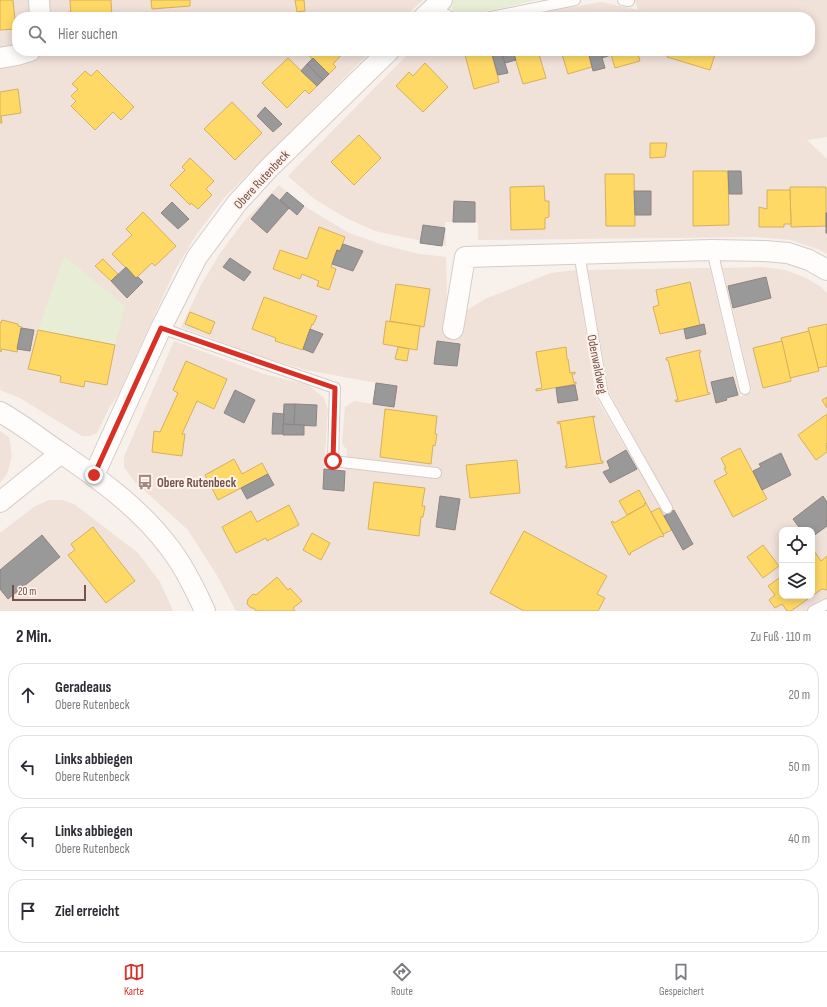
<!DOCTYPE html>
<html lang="de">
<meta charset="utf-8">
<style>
body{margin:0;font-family:"Sofia Sans Condensed",sans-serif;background:#f7f7f7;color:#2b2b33}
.controls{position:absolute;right:12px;bottom:12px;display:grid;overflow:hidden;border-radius:8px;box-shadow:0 2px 10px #0003}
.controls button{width:36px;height:36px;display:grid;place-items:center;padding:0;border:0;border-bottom:1px solid #e1e1e2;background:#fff;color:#2b2b33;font:20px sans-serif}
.scale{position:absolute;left:12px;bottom:10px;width:74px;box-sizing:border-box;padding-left:4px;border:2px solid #75524b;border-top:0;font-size:11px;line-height:14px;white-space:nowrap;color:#75524b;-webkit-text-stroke:3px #fff4ec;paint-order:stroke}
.stop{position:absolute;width:12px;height:12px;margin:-9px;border:3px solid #d93025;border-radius:50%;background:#fff}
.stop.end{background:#d93025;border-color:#fff;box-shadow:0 1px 4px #0008}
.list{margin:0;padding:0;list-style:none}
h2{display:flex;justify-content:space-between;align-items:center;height:52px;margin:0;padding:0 16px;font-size:17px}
h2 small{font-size:13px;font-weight:400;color:#7c7c81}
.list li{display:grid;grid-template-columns:26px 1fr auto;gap:12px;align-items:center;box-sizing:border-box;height:64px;margin:0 8px 8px;padding:0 8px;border:1px solid #e1e1e2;border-radius:16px}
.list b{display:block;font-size:15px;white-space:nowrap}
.list p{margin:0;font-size:13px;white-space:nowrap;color:#7c7c81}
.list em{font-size:13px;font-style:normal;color:#7c7c81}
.icon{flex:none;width:22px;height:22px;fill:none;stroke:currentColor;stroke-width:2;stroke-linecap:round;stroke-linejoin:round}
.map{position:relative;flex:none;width:827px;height:611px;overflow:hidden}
.search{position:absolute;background:#fff;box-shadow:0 2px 10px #0003;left:12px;right:12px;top:12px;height:44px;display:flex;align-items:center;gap:10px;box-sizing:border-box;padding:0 14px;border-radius:16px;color:#7c7c81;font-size:15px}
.sheet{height:340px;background:#fff}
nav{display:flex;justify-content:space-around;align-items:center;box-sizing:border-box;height:56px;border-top:1px solid #e1e1e2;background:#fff;font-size:11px;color:#7c7c81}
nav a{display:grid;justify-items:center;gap:2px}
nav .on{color:#d93025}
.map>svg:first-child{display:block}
.residential{fill:#f0e1d9;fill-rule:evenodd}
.green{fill:#e8edd6}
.homes{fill:#ffd966;stroke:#d6b05e}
.industry{fill:#999;stroke:#8e8482}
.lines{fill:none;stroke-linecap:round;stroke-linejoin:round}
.lane-casing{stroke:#d6ccc8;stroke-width:12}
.street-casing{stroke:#d6ccc8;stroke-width:22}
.lane{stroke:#fefdfc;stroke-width:10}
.street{stroke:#fefdfc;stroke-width:20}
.route{stroke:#d93025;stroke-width:5}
.labels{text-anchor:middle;stroke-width:4;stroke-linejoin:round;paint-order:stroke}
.street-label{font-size:13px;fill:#75524b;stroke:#fff4ec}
.poi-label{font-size:13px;font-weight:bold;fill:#75524b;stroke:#fff4ec;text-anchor:start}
</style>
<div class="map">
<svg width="827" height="611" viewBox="0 0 827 611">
<rect width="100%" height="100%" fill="#f7f0eb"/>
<!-- residential -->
<g class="residential">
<polygon points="0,0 423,0 404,17 17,17 17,51 371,51 224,198 196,235 174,272 118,395 109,408 97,433 90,436 82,436 20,398 0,390"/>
<polygon points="635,0 827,0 827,137 807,140 827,159 827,254 820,250 791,240 756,237 478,240 478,223 445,222 446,246 375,231 346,218 313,198 288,176 411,51 810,51 810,17 517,17 601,2 638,10"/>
<path d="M279 185 304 206 349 233 383 245 419 254 446 257 448 330 464 312 485 299 551 273 576 270 596 397 637 468 648 462 609 392 588 270 710 268 740 397 752 391 723 268 762 267 785 270 806 278 821 287 827 293V611H236L218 577 188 530 135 482 124 467V457L174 341 264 374 308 385 324 398 328 409 324 468 345 471 347 450 342 444 345 407 354 401 373 404 377 383 306 370 256 355 181 327 201 285 221 252 245 220ZM782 530H812V596H782Z"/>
<polygon points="0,431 9,437 12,456 7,474 0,483"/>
<polygon points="49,500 62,500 74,504 138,553 160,582 173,611 0,611 0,533 34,507"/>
</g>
<!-- green -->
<g class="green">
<polygon points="454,0 537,0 465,16 458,14 452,9 453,2"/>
<polygon points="64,256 125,306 115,345 38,330"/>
</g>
<!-- homes -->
<g class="homes">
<polygon points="0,0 13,0 16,29 0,30"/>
<polygon points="70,0 111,0 112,17 71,17"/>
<polygon points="151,0 190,0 190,6 152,9"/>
<polygon points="295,0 304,0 305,11 297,12"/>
<polygon points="304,51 345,51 333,64 336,67 329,74"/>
<polygon points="464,51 491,51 499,82 474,89"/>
<polygon points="513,51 538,51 546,78 523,84"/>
<polygon points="561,51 588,51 592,67 568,74"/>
<polygon points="610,51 637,51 640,61 615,68"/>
<polygon points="668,51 716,51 710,70 667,57"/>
<polygon points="288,58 317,86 309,94 305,90 287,108 262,83"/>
<polygon points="425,63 448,87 423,112 396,86 409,72 413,76"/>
<polygon points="97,70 134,107 121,120 113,112 95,130 71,106 76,101 71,96 78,89 72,84 85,71 91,76"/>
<polygon points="18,89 21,113 1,116 2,123 0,123 0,92"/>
<polygon points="232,102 262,133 235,160 204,129"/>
<polygon points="359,135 381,158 354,185 331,162"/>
<polygon points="650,143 667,143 665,157 650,158"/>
<polygon points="190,158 214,181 206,189 212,195 198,209 191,203 190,205 170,185 185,170 182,167"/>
<polygon points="693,171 728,171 729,225 693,226"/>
<polygon points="605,174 634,174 635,226 606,226"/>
<polygon points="544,186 545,201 549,201 549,217 545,218 545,229 511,230 510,187"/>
<polygon points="790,187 826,187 826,226 791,227"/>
<polygon points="767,190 790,190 791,224 784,224 784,227 759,227 759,207 767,209"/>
<polygon points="143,212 176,246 155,266 152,263 136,278 112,254 132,235 126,229"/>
<polygon points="319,227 345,237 340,251 337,250 331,267 336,269 329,290 317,286 319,281 302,274 300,279 273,269 280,250 307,259"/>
<polygon points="103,259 118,274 111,281 95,266"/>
<polygon points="690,282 700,325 660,334 653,307 659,305 656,290"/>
<polygon points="396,284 430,289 424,327 390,321"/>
<polygon points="264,297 317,316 313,325 312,324 303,350 275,341 276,338 252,329"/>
<polygon points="190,312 215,322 210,334 185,324"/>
<polygon points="2,320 18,324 18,326 22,327 17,352 2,349 1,352 0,351 0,322 1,323"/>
<polygon points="386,321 420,326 417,350 383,344"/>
<polygon points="827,324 827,366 818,368 808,328"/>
<polygon points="38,330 115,345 107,385 85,381 84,387 60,382 61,376 28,369"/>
<polygon points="809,331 819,371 790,378 781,338"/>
<polygon points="782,341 791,381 763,388 753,348"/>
<polygon points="398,347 409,349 407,361 395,359"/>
<polygon points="566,347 567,359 568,359 570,373 575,372 575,374 572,374 574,383 576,382 576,384 536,391 536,389 542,388 536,352"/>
<polygon points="700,350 701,352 699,353 708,393 710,393 710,394 676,402 675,400 678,400 668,360 666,360 666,358"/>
<polygon points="186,361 227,379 214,409 197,401 182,434 185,434 182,456 152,452 154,431 160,432 178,393 173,390"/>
<polygon points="827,397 827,408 822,400"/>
<polygon points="385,409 437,416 435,434 437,434 435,446 433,445 431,464 380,457"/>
<polygon points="827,414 827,443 826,444 827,452 816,460 798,435"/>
<polygon points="595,416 595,417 593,417 601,461 603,461 603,463 566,468 565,466 567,466 560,423 558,424 557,422"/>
<polygon points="740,448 767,499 733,517 714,481 727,474 724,468 726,468 721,458"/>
<polygon points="234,459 242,474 262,463 268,474 218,500 205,475"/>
<polygon points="517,460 520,493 470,498 466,465"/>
<polygon points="374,482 425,488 422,506 425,506 423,517 421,517 419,536 368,529"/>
<polygon points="639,490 646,503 644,504 645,505 627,515 619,501"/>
<polygon points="646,503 664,536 662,537 661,536 630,553 631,554 629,555 611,522 613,521 614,523 645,505 644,504"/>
<polygon points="289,505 299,525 267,541 266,538 236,553 222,527 251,511 257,522"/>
<polygon points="659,508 672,530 663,534 651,512"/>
<polygon points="93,527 135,581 106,603 68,555 75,550 71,544"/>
<polygon points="524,531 607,576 597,594 605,598 598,611 524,611 490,593"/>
<polygon points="312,533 330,543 321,560 303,550"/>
<polygon points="763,545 779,566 763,578 747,557"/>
<polygon points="812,548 821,561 827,556 827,590 822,589 812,596"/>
<polygon points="782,576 782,596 806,596 808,599 791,611 787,611 782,604 775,608 769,600 775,595 768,586"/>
<polygon points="277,577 288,590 290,588 302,601 293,608 295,611 256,611 254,608 251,608 247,604 248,599 253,594 256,595"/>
</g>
<!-- industry -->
<g class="industry">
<polygon points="491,51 501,51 508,73 498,75"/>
<polygon points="501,51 513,51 516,60 505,63"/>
<polygon points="588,51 600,51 605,68 593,71"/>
<polygon points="600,51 610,51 611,55 602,58"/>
<polygon points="313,58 329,74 323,80 307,64"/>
<polygon points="307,64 323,80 317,86 301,71"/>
<polygon points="265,107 282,124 273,132 257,116"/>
<polygon points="728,171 741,171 742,194 729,194"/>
<polygon points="634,191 651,191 651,215 635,215"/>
<polygon points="287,192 304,206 297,215 280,200"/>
<polygon points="272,194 289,208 267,233 251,219"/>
<polygon points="454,201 475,202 475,222 453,222"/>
<polygon points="172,202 189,219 178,229 161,213"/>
<rect x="826" y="213" width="1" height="20"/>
<polygon points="423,225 445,228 442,246 420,243"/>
<polygon points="343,244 363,251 353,271 332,264 337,250 340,251"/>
<polygon points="230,258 251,272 244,281 223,267"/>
<polygon points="126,267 136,278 138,277 143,282 127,298 111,281"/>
<polygon points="766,277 771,298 733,308 728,286"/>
<polygon points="704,324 706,334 686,339 684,329"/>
<polygon points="21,328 34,330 30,351 17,349"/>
<polygon points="310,329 323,334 313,353 303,349"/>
<polygon points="437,341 460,344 457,366 434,364"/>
<polygon points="733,377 738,395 726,398 727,400 716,403 711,382"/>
<polygon points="376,383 397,386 394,407 373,404"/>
<polygon points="575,385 578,400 558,403 556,388"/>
<polygon points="235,390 255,400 244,423 224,413"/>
<polygon points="284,404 295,404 294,425 283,424"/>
<polygon points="295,404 317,405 316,426 294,425"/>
<polygon points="273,413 284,414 283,434 272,434"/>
<polygon points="283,424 304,425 304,435 283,435"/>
<polygon points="626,450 637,469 610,483 603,472 610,469 607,461"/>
<polygon points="781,453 791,475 762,490 753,471 761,467 759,464"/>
<polygon points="324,469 345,471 344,491 323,489"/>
<polygon points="268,474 274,485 247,499 241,488"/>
<polygon points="440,496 460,499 455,530 436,527"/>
<polygon points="823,496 827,502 827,526 812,537 812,530 801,530 793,519"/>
<polygon points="674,510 693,544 683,550 664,516"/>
<polygon points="42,535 60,557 8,599 0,589 0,570"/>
</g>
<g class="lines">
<defs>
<g id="lane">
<polyline points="623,0 629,1"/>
<polyline points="433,8 451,17"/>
<polyline points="491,17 575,0"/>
<polyline points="712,250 745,389"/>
<polyline points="579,253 603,395 667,508"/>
<polyline points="161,328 335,388 333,461 436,473"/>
<polyline points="813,611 827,604"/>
</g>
<g id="street">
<polyline points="39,0 40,17"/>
<polyline points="424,17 442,0"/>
<polyline points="0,58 17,55 30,51"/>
<polyline points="453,329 465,257 712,250 765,251 788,253 809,260 827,270"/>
<path d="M0 412C20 423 39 438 58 451 99 479 139 507 169 547 184 566 195 589 205 611"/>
<polyline points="94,475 161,328 197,257 237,203 269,168 389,51"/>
<polyline points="0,502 61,453"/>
</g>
</defs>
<!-- lane casing -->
<use href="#lane" class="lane-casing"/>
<!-- street casing -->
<use href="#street" class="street-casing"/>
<!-- lane -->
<use href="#lane" class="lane"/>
<!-- street -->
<use href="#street" class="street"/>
</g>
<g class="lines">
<!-- route -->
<polyline class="route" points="94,475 161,328 335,388 333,461"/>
</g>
<!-- icons -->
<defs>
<symbol id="bus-bare" viewBox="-9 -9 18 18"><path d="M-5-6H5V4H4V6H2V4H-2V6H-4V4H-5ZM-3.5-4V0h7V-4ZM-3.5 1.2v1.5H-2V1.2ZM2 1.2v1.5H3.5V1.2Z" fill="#a28983" stroke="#fff4ec" stroke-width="2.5" paint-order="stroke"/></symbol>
</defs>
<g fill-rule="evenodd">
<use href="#bus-bare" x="134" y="471" width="22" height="22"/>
</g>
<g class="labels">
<!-- street labels -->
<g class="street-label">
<text transform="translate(261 179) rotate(-47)" y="5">Obere Rutenbeck</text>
<text transform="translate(598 364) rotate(79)" y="5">Odenwaldweg</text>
</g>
<!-- poi labels -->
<g class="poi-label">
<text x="157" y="487">Obere Rutenbeck</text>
</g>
</g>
</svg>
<div class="controls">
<button><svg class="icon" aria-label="locate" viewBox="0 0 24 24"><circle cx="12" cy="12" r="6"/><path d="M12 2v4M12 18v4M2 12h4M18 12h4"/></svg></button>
<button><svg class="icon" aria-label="layers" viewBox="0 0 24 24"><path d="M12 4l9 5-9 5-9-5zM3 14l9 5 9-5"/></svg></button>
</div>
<div class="scale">20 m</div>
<div class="stop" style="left:333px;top:461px"></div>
<div class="stop end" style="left:94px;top:475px"></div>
<div class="search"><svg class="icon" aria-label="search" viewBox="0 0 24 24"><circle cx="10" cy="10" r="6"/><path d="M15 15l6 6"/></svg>Hier suchen</div>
</div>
<section class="sheet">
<h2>2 Min.<small>Zu Fuß · 110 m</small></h2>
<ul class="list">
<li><svg class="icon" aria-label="ahead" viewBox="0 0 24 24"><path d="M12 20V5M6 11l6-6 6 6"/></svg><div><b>Geradeaus</b><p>Obere Rutenbeck</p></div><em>20 m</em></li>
<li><svg class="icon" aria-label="left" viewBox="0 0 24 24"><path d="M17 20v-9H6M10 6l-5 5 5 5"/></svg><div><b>Links abbiegen</b><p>Obere Rutenbeck</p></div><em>50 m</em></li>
<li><svg class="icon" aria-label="left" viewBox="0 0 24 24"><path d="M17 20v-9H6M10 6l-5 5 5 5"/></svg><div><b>Links abbiegen</b><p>Obere Rutenbeck</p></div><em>40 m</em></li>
<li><svg class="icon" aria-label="arrive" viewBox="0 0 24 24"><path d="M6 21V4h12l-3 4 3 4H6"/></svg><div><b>Ziel erreicht</b></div></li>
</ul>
</section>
<nav>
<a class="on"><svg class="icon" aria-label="map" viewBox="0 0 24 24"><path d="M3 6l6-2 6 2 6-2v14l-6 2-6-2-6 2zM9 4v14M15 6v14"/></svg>Karte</a>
<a><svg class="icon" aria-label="directions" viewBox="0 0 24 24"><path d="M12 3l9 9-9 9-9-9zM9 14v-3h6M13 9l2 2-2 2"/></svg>Route</a>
<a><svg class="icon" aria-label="saved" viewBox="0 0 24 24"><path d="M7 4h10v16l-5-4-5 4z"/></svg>Gespeichert</a>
</nav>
